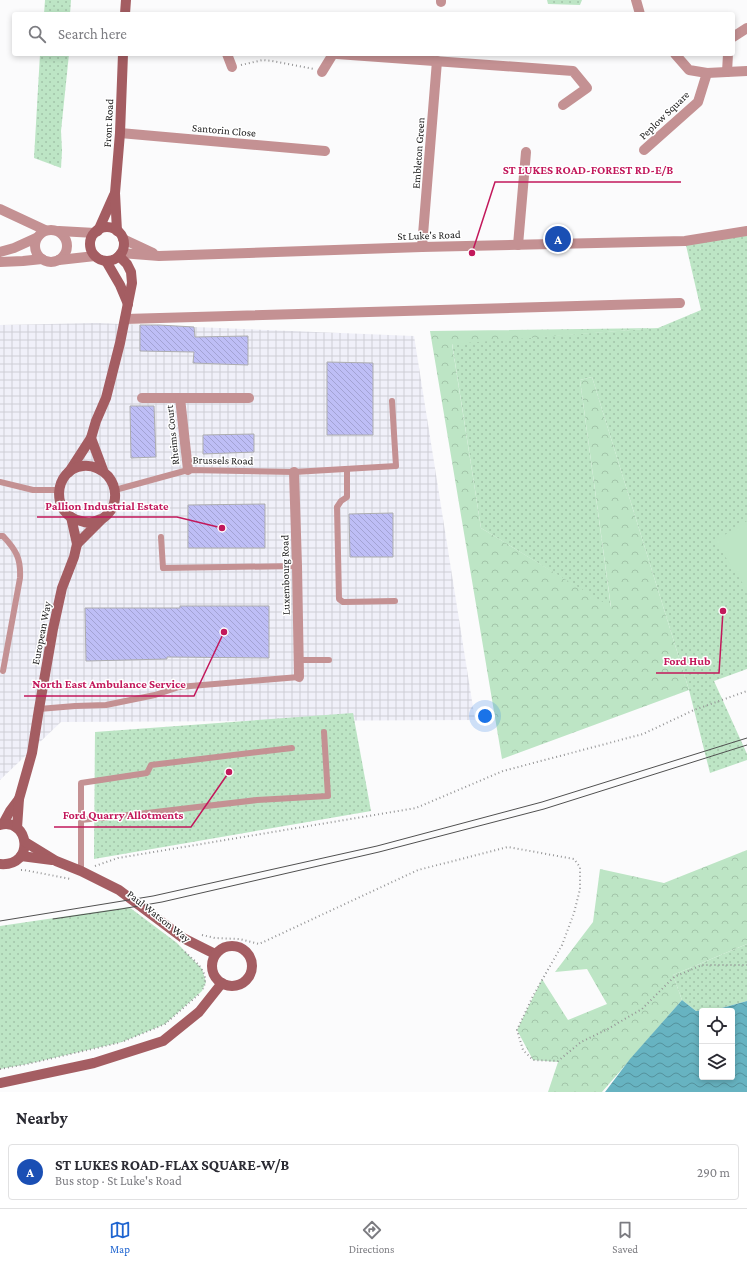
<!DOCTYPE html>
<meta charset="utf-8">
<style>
body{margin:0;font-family:"Crimson Pro",serif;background:#f2f2f3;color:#2b2b33}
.controls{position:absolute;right:12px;bottom:12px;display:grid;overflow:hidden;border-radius:4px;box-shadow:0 2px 6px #0003}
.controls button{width:36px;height:36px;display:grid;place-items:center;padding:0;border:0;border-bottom:1px solid #e1e1e2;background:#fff;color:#2b2b33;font:20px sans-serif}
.you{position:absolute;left:485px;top:716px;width:14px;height:14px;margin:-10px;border:3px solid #fff;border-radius:50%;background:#1a73e8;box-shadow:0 0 0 6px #1a73e833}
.badge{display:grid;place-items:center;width:26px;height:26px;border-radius:50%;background:#1e64d0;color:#fff;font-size:13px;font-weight:700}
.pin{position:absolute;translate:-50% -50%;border:2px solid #fff;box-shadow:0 1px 4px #0006}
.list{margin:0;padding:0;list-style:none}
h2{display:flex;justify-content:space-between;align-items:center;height:52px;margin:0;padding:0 16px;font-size:17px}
h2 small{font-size:13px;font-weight:400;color:#7c7c81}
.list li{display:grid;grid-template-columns:26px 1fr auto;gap:12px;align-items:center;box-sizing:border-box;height:56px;margin:0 8px 8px;padding:0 8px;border:1px solid #e1e1e2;border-radius:4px}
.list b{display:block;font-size:15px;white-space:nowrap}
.list p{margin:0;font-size:13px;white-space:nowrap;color:#7c7c81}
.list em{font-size:13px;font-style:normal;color:#7c7c81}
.icon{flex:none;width:22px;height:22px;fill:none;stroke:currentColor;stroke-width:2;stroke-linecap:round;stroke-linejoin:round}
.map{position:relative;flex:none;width:747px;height:1092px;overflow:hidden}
.search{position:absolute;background:#fff;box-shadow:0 2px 6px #0003;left:12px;right:12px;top:12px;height:44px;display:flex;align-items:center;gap:10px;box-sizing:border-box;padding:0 14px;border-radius:4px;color:#7c7c81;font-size:15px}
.sheet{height:116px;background:#fff}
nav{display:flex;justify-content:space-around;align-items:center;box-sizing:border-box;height:56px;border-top:1px solid #e1e1e2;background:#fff;font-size:11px;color:#7c7c81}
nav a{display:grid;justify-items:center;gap:2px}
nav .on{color:#1e64d0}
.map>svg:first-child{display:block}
.industrial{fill:url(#industrial-grid)}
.green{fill:url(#green-dots)}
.forest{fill:url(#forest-crowns)}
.pitch{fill:#bde5c5}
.water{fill:url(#water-waves);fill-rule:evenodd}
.building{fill:url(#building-back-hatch);stroke:#adadaf}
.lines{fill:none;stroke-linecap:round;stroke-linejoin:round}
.path{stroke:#959596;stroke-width:2;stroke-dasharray:1 3;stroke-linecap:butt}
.service{stroke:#c49193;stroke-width:6}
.minor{stroke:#c49193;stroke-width:10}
.tertiary{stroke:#c49193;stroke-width:10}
.secondary{stroke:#a45d62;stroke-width:10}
.tram{stroke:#505050;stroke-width:1}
.labels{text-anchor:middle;stroke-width:3;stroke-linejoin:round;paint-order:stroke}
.street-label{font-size:11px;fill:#222;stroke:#fff}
.leader{fill:none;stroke:#c2185b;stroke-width:1.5}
.callout-dot{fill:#c2185b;stroke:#fff;stroke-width:1.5}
.callout-label{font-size:12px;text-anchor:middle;font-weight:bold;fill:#c2185b;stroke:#fff;stroke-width:3;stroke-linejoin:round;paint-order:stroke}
</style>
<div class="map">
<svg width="747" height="1092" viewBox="0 0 747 1092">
<defs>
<pattern id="industrial-grid" width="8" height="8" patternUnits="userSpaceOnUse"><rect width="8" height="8" fill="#f0f0f9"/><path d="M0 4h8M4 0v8" fill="none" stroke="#ceced5"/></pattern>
<pattern id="green-dots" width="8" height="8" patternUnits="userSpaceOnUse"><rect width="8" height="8" fill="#bde5c5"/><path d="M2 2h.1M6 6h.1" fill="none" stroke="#a2c4a9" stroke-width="1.8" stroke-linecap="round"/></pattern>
<pattern id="forest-crowns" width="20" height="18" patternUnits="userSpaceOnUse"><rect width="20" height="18" fill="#bde5c5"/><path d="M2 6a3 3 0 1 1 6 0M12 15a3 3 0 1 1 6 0" fill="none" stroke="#a2c4a9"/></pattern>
<pattern id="water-waves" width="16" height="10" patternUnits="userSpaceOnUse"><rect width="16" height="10" fill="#67b3c1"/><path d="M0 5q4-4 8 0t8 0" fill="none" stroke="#54919c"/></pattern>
<pattern id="building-back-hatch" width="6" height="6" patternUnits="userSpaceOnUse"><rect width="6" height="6" fill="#bebef6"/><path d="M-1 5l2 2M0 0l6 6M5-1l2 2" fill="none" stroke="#a3a3d3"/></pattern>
</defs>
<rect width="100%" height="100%" fill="#fbfbfc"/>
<!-- industrial -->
<polygon class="industrial" points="97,323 414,336 475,720 61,722 0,780 0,325"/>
<!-- green -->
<g class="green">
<polygon points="45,0 71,0 70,14 44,14"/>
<polygon points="547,0 582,0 580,5 548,4"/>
<polygon points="40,54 69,54 61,131 62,151 61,168 34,158"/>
<polygon points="747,231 747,669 714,681 747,754 747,760 710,773 689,690 592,377 580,380 611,608 481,528 452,343 658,328 701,310 685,241"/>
<polygon points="353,713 371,811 94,859 95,732"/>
<polygon points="129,907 177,943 202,969 206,982 202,991 165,1024 122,1042 27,1064 0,1069 0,926"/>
<polygon points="747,944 747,1001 718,1009 696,1011 682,1000 673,975"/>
</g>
<!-- forest -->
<g class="forest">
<polygon points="658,328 452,344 481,528 611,607 580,380 592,377 689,690 502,759 430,331"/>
<polygon points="747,850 747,944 673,975 682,1000 602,1092 548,1092 558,1062 533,1060 517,1030 542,979 568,1020 607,1004 587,969 555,972 593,922 600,869 664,883"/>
</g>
<!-- pitch -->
<polygon class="pitch" points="747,521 747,590 715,541"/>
<!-- water -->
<path class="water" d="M682 1000 696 1011 718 1009 747 1001V1092H605L630 1059ZM702 1011H732V1077H702Z"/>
<!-- building -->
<g class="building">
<polygon points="140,325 159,325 194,327 195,337 248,336 248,365 193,363 194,352 140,351"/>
<polygon points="327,362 373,363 373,435 327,435"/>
<polygon points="130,406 154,406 156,457 131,458"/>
<polygon points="254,434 254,452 203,454 203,435"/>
<polygon points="265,504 265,548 188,548 188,505"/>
<polygon points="393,513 393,557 350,557 349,514"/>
<polygon points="180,606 269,606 269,658 167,657 167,659 86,661 85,608 180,608"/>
</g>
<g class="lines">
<!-- path -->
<g class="path">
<polyline points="241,65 263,60 272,61 314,69"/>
<polyline points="95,866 118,858 416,808 503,771 643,734 694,710 747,691"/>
<polyline points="21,870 24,870 71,879"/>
<polyline points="202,935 215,938 240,939 259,944 418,870 508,847 574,859 580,867 580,889 574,913 562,945 533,996 517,1030 523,1050 533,1060 558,1061 581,1042 606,1030 642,1009 674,977 702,965 747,965"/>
<path d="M185 952C197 963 210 972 203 989"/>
<polyline points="124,1041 165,1024 199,994"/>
<polyline points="0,1069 27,1064 118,1043"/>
</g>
<!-- service -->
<g class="service">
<polyline points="347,469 347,497 341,501 337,507 339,599 343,602 395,601"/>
<polyline points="0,482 33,490 59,490"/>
<polyline points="115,490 188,470 294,472 396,466 392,401"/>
<path d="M0 536H3C16 550 21 558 20 578L3 671"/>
<polyline points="161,537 163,568 297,566"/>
<polyline points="298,660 329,660"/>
<polyline points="39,709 75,706 106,705 155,695 179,687 299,677"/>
<polyline points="81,820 147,813 257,800 328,796 324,732"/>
<polyline points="81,871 81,783 147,773 151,765 292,748"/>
</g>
<!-- minor -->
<g class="minor">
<polyline points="636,0 640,14"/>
<polyline points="441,2 441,0"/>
<polyline points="733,37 747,28"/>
<polyline points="227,54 232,67"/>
<polyline points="337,54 573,71 587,88 563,105"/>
<polyline points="675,54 689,70 707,73 747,71"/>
<polyline points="322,72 333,54"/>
<polyline points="727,72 728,54"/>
<polyline points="120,133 325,151"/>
<polyline points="644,150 698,102 707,73"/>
<polyline points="0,209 45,230"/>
<polyline points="518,245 526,152"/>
<polyline points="422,247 437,61"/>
<polyline points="125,319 680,303"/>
<polyline points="142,398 180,398 188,470"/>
<polyline points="180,398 249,398"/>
<polyline points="294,472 297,566 299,677"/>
</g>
<!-- tertiary -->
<g class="tertiary">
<circle cx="51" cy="246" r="16"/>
<polyline points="59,231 95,233"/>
<polyline points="123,239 153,253"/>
<polyline points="0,252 14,248 36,238"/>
<polyline points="121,253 159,256 422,247 685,241 747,231"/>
<polyline points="59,260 95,256"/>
<polyline points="0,262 23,261 42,259"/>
</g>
<!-- secondary -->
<g class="secondary">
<polyline points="125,14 126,0"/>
<circle cx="107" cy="244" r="17"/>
<polyline points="98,231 114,195"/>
<polyline points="117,231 115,193 120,133 123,54"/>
<polyline points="106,261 120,285 128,304"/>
<polyline points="91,438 103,470"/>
<polyline points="69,472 91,438 96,421 106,398 120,343 132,283 131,272 127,264 119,256"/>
<path d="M77 544C85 536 93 528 101 520 103 518 106 516 108 514 118 503 117 487 108 476 101 469 93 465 83 466 53 469 50 515 81 521 84 522 87 523 90 523 94 522 98 520 101 519"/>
<polyline points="3,824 10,811 19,799"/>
<path d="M0 825C29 817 36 867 0 864"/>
<polyline points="17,828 19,799 32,753 39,709 53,629 62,588 74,557 77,544 71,517"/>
<polyline points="25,842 56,861 81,871 119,890 183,938 215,954"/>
<polyline points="21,856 52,860"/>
<circle cx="232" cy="966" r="20"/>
<polyline points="0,1083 94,1063 163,1041 199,1012 222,983"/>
</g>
<!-- tram -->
<g class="tram">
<polyline points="53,919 121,909 162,902 379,852 544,809 747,745"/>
<polyline points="0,921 153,896 377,846 542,802 747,738"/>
</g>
</g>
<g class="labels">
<!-- street labels -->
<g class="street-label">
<text transform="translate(664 115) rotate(-44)" y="4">Peplow Square</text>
<text transform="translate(108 123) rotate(-87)" y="4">Front Road</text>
<text transform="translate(224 130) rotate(5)" y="4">Santorin Close</text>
<text transform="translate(418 153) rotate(-86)" y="4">Embleton Green</text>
<text transform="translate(429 235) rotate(-2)" y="4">St Luke's Road</text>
<text transform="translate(172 435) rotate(-96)" y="4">Rheims Court</text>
<text transform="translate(223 460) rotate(1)" y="4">Brussels Road</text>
<text transform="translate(285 575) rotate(-91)" y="4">Luxembourg Road</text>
<text transform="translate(41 633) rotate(-79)" y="4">European Way</text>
<text transform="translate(159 916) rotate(38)" y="4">Paul Watson Way</text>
</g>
</g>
<!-- callouts -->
<path class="leader" d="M472 253L495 182H681M222 528L177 517H37M723 611L719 673H656M224 632L194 696H24M229 772L191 827H54"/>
<g class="callout-dot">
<circle cx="472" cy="253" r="4"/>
<circle cx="222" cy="528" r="4"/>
<circle cx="723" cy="611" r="4"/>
<circle cx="224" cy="632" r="4"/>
<circle cx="229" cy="772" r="4"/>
</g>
<g class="callout-label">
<text x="588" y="174">ST LUKES ROAD-FOREST RD-E/B</text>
<text x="107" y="510">Pallion Industrial Estate</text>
<text x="687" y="665">Ford Hub</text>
<text x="109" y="688">North East Ambulance Service</text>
<text x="123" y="819">Ford Quarry Allotments</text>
</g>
</svg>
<div class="controls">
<button><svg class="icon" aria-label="locate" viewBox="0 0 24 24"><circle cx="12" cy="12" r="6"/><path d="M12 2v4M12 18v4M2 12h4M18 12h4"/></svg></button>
<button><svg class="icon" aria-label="layers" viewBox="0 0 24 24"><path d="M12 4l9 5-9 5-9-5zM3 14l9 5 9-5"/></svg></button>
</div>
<div class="you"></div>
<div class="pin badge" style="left:558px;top:239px;background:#1a4fb4">A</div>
<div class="search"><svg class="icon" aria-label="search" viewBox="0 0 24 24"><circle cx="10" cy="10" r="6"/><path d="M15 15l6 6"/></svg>Search here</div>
</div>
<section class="sheet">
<h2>Nearby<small></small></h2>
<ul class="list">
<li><span class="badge" style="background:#1a4fb4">A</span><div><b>ST LUKES ROAD-FLAX SQUARE-W/B</b><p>Bus stop · St Luke's Road</p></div><em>290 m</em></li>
</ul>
</section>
<nav>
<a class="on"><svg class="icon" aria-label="map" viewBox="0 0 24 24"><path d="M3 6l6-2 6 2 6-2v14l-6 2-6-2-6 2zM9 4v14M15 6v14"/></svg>Map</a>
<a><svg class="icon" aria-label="directions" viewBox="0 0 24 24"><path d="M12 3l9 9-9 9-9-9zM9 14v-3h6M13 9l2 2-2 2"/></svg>Directions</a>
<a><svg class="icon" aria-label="saved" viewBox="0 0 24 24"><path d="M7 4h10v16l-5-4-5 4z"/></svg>Saved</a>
</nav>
